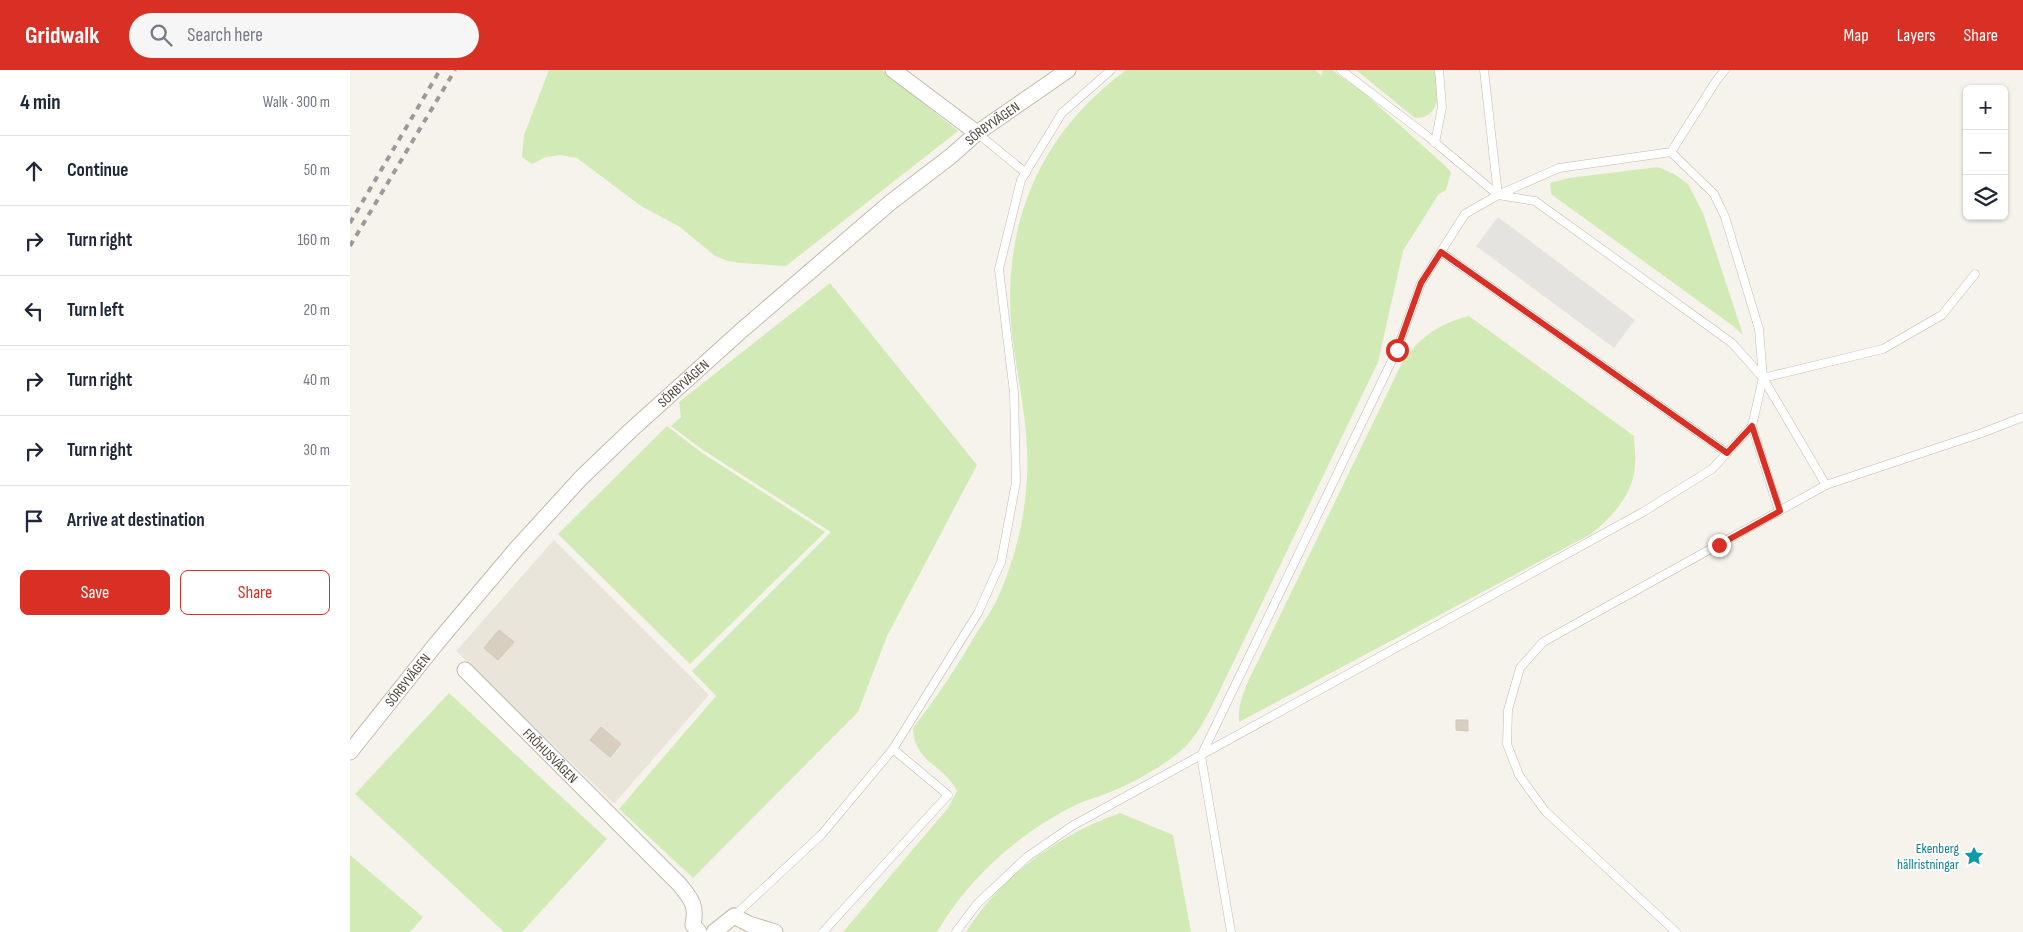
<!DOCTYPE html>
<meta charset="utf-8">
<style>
body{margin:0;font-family:"Sofia Sans Condensed",sans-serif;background:#f6f6f7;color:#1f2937}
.controls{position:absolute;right:15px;top:15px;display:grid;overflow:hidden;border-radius:8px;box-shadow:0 1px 4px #0004}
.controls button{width:45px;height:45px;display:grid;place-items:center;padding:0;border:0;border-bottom:1px solid #e0e1e3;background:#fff;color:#1f2937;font:25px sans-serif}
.stop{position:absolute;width:15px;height:15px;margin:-11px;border:4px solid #d93025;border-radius:50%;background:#fff}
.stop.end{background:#d93025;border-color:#fff;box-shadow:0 1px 5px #0008}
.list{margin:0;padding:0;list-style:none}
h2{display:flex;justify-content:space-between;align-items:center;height:65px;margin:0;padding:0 20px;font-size:21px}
h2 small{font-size:16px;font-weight:400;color:#747a83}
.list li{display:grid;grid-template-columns:32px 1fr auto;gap:15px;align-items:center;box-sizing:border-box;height:70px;padding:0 20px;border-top:1px solid #e0e1e3}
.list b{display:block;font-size:19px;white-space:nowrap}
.list em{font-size:16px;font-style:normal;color:#747a83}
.actions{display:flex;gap:10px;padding:15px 20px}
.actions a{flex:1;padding:11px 0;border:1px solid #d93025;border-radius:8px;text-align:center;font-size:18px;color:#d93025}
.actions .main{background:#d93025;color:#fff}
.icon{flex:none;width:28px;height:28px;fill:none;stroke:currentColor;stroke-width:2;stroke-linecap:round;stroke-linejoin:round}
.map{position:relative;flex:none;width:1673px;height:862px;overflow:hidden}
header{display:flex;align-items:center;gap:30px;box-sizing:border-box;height:70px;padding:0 25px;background:#d93025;color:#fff}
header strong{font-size:24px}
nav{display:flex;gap:28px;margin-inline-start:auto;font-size:18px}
.search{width:350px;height:45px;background:#f6f6f7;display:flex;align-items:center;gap:12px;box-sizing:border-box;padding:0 18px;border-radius:28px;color:#747a83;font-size:19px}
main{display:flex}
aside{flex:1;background:#fff}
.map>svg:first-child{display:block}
.residential{fill:#eae5da}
.green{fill:#d2eab5}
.parking{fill:#e5e3e0}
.building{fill:#d8cfc1;stroke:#d3c7b4}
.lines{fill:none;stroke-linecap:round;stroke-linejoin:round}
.lane-casing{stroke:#c2bbae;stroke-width:9}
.street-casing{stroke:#c2bbae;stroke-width:17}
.lane{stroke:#fff;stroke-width:8}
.street{stroke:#fff;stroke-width:15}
.rail{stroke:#9a9a9a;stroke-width:4;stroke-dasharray:6 6;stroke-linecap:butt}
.route{stroke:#d93025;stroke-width:6}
.labels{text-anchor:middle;stroke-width:4;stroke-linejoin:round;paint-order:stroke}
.street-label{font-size:14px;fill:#4b4439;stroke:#fff}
.culture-label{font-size:14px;fill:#0d838f;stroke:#fff;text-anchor:end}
</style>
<header>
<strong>Gridwalk</strong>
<div class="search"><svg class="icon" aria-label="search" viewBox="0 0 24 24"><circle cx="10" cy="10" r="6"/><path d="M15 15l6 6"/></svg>Search here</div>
<nav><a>Map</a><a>Layers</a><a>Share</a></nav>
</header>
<main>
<aside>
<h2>4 min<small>Walk · 300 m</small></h2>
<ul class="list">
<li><svg class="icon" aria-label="ahead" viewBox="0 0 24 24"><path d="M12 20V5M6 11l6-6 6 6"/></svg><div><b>Continue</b></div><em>50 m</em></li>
<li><svg class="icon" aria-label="right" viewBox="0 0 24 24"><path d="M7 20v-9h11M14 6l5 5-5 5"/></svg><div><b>Turn right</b></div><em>160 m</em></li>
<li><svg class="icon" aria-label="left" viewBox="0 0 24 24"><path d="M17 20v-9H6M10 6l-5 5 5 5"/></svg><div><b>Turn left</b></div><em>20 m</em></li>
<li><svg class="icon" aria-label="right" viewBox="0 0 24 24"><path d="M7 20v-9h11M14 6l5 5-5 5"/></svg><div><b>Turn right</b></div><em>40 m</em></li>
<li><svg class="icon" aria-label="right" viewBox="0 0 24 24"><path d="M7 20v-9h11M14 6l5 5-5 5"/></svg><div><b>Turn right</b></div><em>30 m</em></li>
<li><svg class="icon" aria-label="arrive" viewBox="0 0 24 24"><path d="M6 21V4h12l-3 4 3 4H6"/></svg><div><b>Arrive at destination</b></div></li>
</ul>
<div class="actions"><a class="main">Save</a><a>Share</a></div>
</aside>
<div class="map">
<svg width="1673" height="862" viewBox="0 0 1673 862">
<rect width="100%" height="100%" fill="#f6f3ec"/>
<!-- residential -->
<polygon class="residential" points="204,470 359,625 264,734 106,581"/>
<!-- green -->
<g class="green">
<polygon points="199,0 532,0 608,61 436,196 390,193 378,191 365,186 330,157 291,136 227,88 211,85 196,87 182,94 172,87 174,65"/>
<path d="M776 0H965L971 5 973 0H982L1013 22 1092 93 1101 102 1096 120 1088 125 1053 181 1028 292 870 620C860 640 850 662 834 678 814 696 780 715 755 724 747 728 738 729 730 733 672 760 619 807 587 862H493L598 738 607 721C594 694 564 693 563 658 586 628 607 597 626 564 632 554 640 543 646 532 662 497 673 458 676 420 682 367 668 315 662 263 651 156 689 64 776 0Z"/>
<path d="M1006 0H1086C1090 18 1091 49 1065 48Z"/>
<polygon points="1308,97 1324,104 1338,114 1353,143 1393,265 1383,256 1201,124 1200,113 1219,108"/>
<polygon points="480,213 627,395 537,566 508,642 343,808 269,739 366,626 342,601 481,462 353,380 321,356 331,347 329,332"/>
<path d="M1119 246 1284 366C1284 375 1286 384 1285 393 1285 423 1262 447 1241 464L889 652C887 629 901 606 911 585L1051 295C1068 268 1088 254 1119 246Z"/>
<polygon points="317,356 352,383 475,462 340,594 208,464"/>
<polygon points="99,623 257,769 172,862 154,862 5,724"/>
<path d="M770 743 823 765 841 862H616C650 807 709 764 770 743Z"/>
<polygon points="0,785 73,847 60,862 0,862"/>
</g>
<!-- parking -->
<polygon class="parking" points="1148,147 1285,250 1264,278 1126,176"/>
<!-- building -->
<g class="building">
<polygon points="149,560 164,572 148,590 134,578"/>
<polygon points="1106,650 1118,650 1118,661 1106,660"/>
<polygon points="251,657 271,674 260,687 240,670"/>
</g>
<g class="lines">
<defs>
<g id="lane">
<polyline points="991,0 1076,65 1148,125"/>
<polyline points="1134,0 1148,125"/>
<polyline points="627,63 676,103"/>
<polyline points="1085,73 1092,37 1089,0"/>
<polyline points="1321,82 1366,11 1375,0"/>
<polyline points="1148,125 1209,98 1321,82 1364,124 1375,147 1409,259 1413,308 1476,415"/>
<polyline points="1091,182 1377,383"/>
<polyline points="1413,308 1533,279 1592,245 1625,204"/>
<polyline points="1402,356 1429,441"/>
<polyline points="384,846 472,764 543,679 628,543 651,492 666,412 664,323 649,199 671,110 712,43 761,0"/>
<polyline points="473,862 598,725 543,679"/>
<polyline points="606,862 627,834 677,787 722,756 1293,442 1362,399 1402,356 1413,308 1382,273 1185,131 1148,125 1115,144 1071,213 1047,280 851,686 881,862"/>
<polyline points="1326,862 1195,741 1169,705 1157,674 1158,640 1170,598 1193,572 1476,415 1632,363 1673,347"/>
</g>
<g id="street">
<polyline points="543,0 627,63"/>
<path id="s1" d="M115 600 330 815C342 830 347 836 343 855L349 862"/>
<path id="s2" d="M0 682 86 574 167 478 231 408 280 361 392 260 541 132 601 86 627 63 718 0"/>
<polyline points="364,862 384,846 399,854 425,862"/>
</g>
</defs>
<!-- lane casing -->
<use href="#lane" class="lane-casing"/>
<!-- street casing -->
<use href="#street" class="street-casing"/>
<!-- lane -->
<use href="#lane" class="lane"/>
<!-- street -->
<use href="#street" class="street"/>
<!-- rail -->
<g class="rail">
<polyline points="0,153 90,0"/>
<polyline points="0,176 105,0"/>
</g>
</g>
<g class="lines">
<!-- route -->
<polyline class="route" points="1047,280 1071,213 1091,182 1377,383 1402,356 1430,441 1369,475"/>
</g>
<!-- icons -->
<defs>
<symbol id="sight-bare" viewBox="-9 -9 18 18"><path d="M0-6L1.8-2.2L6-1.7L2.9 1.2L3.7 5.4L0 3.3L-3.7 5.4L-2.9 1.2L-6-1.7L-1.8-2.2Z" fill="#0f9aa8" stroke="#fff" stroke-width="2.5" paint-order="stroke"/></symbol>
</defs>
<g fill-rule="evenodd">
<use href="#sight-bare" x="1610" y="772" width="28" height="28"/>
</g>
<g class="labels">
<!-- street labels -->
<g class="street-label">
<text dy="5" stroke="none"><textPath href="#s2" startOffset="902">SÖRBYVÄGEN</textPath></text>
<text dy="5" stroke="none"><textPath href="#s2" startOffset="498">SÖRBYVÄGEN</textPath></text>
<text dy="5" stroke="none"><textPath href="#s2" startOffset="92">SÖRBYVÄGEN</textPath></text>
<text dy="5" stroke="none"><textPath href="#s1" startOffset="121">FRÖHUSVÄGEN</textPath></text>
</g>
<!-- culture labels -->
<g class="culture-label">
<text x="1609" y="783">Ekenberg<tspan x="1609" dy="16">hällristningar</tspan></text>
</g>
</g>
</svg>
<div class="controls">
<button>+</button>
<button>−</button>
<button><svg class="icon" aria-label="layers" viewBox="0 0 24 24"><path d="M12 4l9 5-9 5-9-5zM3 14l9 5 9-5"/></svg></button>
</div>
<div class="stop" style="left:1047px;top:280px"></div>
<div class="stop end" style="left:1369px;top:475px"></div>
</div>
</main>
